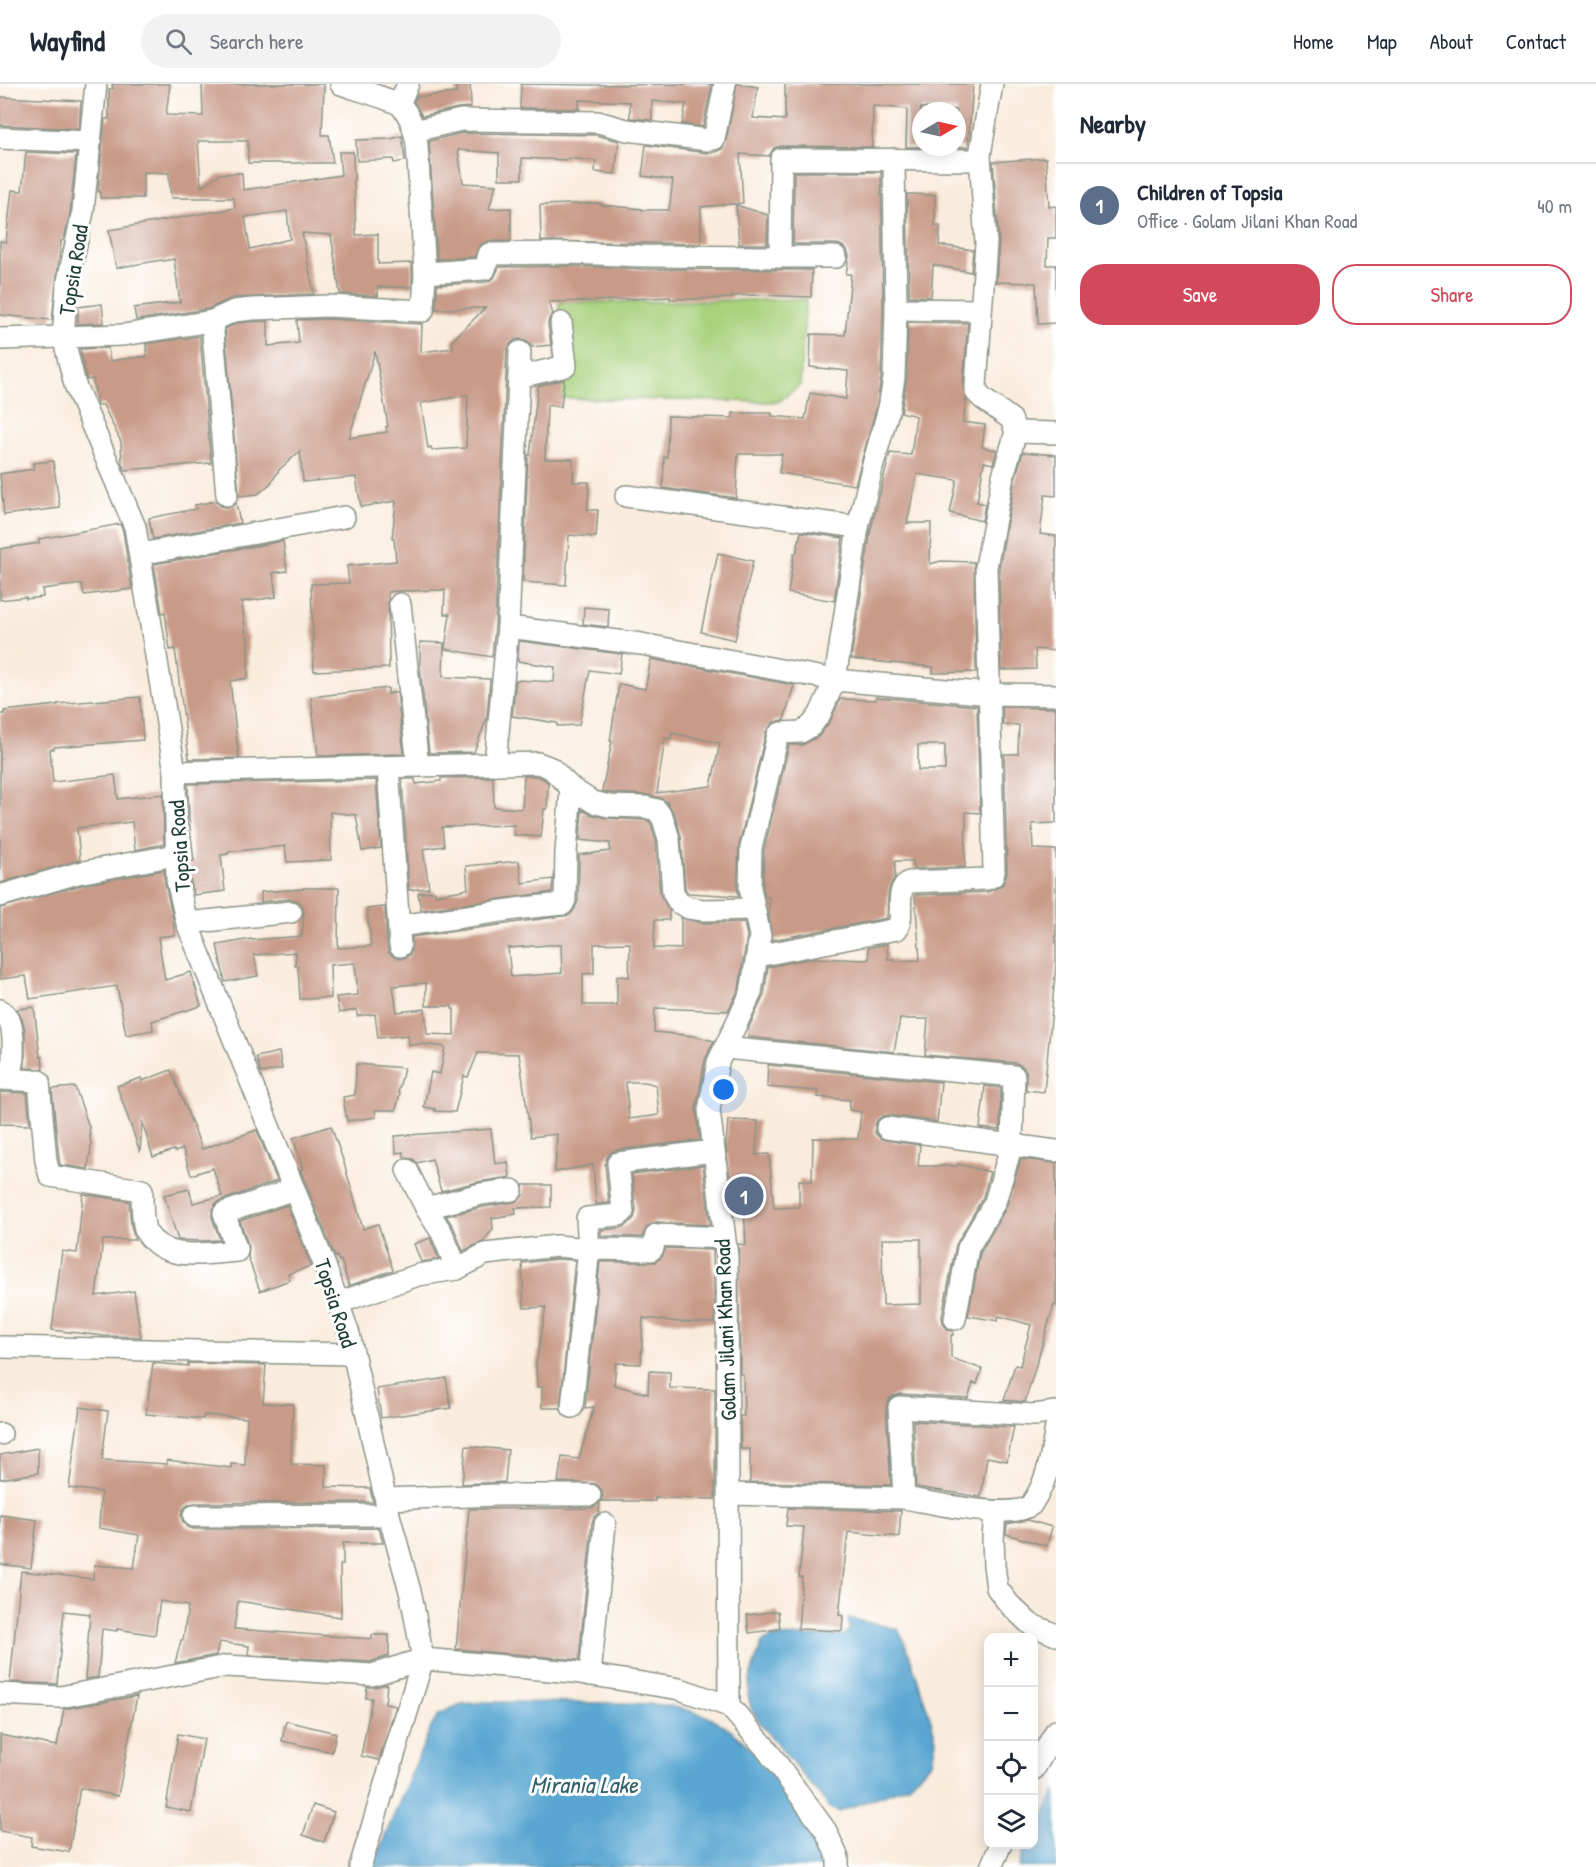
<!DOCTYPE html>
<meta charset="utf-8">
<style>
body{margin:0;font-family:"Patrick Hand",sans-serif;background:#f2f2f3;color:#1f2937}
.controls{position:absolute;right:18px;bottom:18px;display:grid;overflow:hidden;border-radius:12px;box-shadow:0 3px 15px #0003}
.controls button{width:54px;height:54px;display:grid;place-items:center;padding:0;border:0;border-bottom:2px solid #e0e1e3;background:#fff;color:#1f2937;font:30px sans-serif}
.compass{position:absolute;left:912px;top:18px;width:54px;height:54px;border-radius:50%;background:#fff;box-shadow:0 3px 15px #0003;rotate:81deg}
.you{position:absolute;left:724px;top:1006px;width:21px;height:21px;margin:-15px;border:4px solid #fff;border-radius:50%;background:#1a73e8;box-shadow:0 0 0 9px #1a73e833}
.badge{display:grid;place-items:center;width:39px;height:39px;border-radius:50%;background:#d1495b;color:#fff;font-size:20px;font-weight:700}
.pin{position:absolute;translate:-50% -50%;border:3px solid #fff;box-shadow:0 2px 6px #0006}
.list{margin:0;padding:0;list-style:none}
h2{display:flex;justify-content:space-between;align-items:center;height:78px;margin:0;padding:0 24px;font-size:26px}
h2 small{font-size:20px;font-weight:400;color:#747a83}
.list li{display:grid;grid-template-columns:39px 1fr auto;gap:18px;align-items:center;box-sizing:border-box;height:84px;padding:0 24px;border-top:2px solid #e0e1e3}
.list b{display:block;font-size:22px;white-space:nowrap}
.list p{margin:0;font-size:20px;white-space:nowrap;color:#747a83}
.list em{font-size:20px;font-style:normal;color:#747a83}
.actions{display:flex;gap:12px;padding:18px 24px}
.actions a{flex:1;padding:14px 0;border:2px solid #d1495b;border-radius:24px;text-align:center;font-size:21px;color:#d1495b}
.actions .main{background:#d1495b;color:#fff}
.icon{flex:none;width:33px;height:33px;fill:none;stroke:currentColor;stroke-width:2;stroke-linecap:round;stroke-linejoin:round}
.map{position:relative;flex:none;width:1056px;height:1783px;overflow:hidden}
header{display:flex;align-items:center;gap:36px;box-sizing:border-box;height:84px;padding:0 30px;background:#fff;border-bottom:2px solid #e0e1e3}
header strong{font-size:28px}
nav{display:flex;gap:33px;margin-inline-start:auto;font-size:21px}
.search{width:420px;height:54px;background:#f2f2f3;display:flex;align-items:center;gap:15px;box-sizing:border-box;padding:0 21px;border-radius:33px;color:#747a83;font-size:22px}
main{display:flex}
aside{flex:1;background:#fff}
.map>svg:first-child{display:block}
.green{fill:#a7d17c;stroke:#638758;stroke-width:1.5}
.water{fill:#58a6d1;stroke:#3c7282;stroke-width:1.5}
.building{fill:#c89a87;fill-rule:evenodd}
.lines{fill:none;stroke-linecap:round;stroke-linejoin:round}
.minor-casing{stroke:#8c9488;stroke-width:24}
.minor{stroke:#fff;stroke-width:21}
.labels{text-anchor:middle;stroke-width:6;stroke-linejoin:round;paint-order:stroke}
.street-label{font-size:22px;fill:#1f3d34;stroke:#fff}
.water-label{font-size:24px;font-style:italic;fill:#33626b;stroke:#fff}
</style>
<header>
<strong>Wayfind</strong>
<div class="search"><svg class="icon" aria-label="search" viewBox="0 0 24 24"><circle cx="10" cy="10" r="6"/><path d="M15 15l6 6"/></svg>Search here</div>
<nav><a>Home</a><a>Map</a><a>About</a><a>Contact</a></nav>
</header>
<main>
<div class="map">
<svg width="1056" height="1783" viewBox="0 0 1056 1783">
<rect width="100%" height="100%" fill="#fff"/>
<filter id="ink" filterUnits="userSpaceOnUse"><feTurbulence type="fractalNoise" baseFrequency=".0167" numOctaves="2"/><feDisplacementMap in="SourceGraphic" scale="12" xChannelSelector="R" yChannelSelector="G"/><feConvolveMatrix kernelMatrix="1 2 1 2 8 2 1 2 1" color-interpolation-filters="sRGB"/></filter>
<filter id="wash" filterUnits="userSpaceOnUse"><feTurbulence type="fractalNoise" baseFrequency=".008" numOctaves="4" result="noise"/><feDisplacementMap in="SourceGraphic" scale="24" xChannelSelector="R" yChannelSelector="G"/><feGaussianBlur stdDeviation="1.35" result="paint"/><feColorMatrix in="noise" values="0 0 0 0 0 0 0 0 0 0 0 0 0 0 0 0 0 1.4 0 .05"/><feComposite in="paint" operator="in"/></filter>
<g filter="url(#wash)">
<rect width="100%" height="100%" fill="#f9ecdc"/>
<!-- green -->
<polygon class="green" points="806,215 800,301 778,318 553,314 559,219"/>
<!-- water -->
<g class="water">
<polygon points="848,1534 898,1545 909,1569 931,1636 936,1656 932,1678 909,1701 839,1728 830,1724 764,1644 751,1625 748,1611 751,1590 762,1559 771,1553 844,1551 849,1546"/>
<path d="M486 1618C520 1618 553 1618 587 1619 629 1619 677 1616 716 1637 743 1652 764 1679 784 1703 803 1727 823 1750 822 1783H372L431 1643 439 1630 452 1624 461 1620Z"/>
<polygon points="1056,1707 1056,1783 1019,1783 1022,1770 1027,1761 1034,1760 1034,1749"/>
</g>
<g id="blocks">
<!-- building -->
<g class="building">
<path d="M112 0H170L166 31 203 32 202 0H324L322 51H329L333 79H248V57H198L201 103 220 90 242 89 243 106 341 91 339 68H353L356 151 378 150V180L412 179V203H378V212L340 210 331 151 302 149 314 210 233 214 208 225 136 236 134 224 180 218 174 175 163 177 162 176 116 184 109 146 235 124 234 114H171L169 89 143 88V114H100V107H98L105 35H109V5H113ZM287 127 290 155 250 165 245 133Z"/>
<polygon points="456,0 470,0 471,23 458,24 422,32 414,18 416,13 456,9"/>
<polygon points="521,0 590,1 712,0 703,43 682,40 686,20 652,17 652,36 630,34 630,18 579,16 579,25 520,24"/>
<polygon points="737,0 758,3 753,34 785,36 785,0 973,0 968,63 957,63 957,26 921,24 921,63 906,63 907,25 873,22 872,63 781,62 774,64 769,72 740,70 743,119 701,123 701,160 541,157 540,121 600,119 601,121 642,125 642,126 669,126 673,96 642,92 646,61 707,69 716,68 722,65 726,57"/>
<polygon points="0,13 81,17 79,45 0,41"/>
<polygon points="462,49 596,51 619,57 615,90 595,88 596,77 568,74 567,76 522,74 522,95 499,95 499,69 458,66 463,99 496,101 489,125 511,124 511,157 489,157 482,160 477,166 475,173 437,175 429,57"/>
<polygon points="402,52 405,77 394,79 393,75 357,77 356,56 391,55"/>
<polygon points="26,68 76,70 70,129 64,156 61,157 52,236 0,231 0,157 6,158 12,106 22,107"/>
<polygon points="1046,74 1049,123 1056,122 1056,154 1048,154 1047,181 1056,181 1056,239 1038,240 1036,199 996,198 999,158 993,78"/>
<polygon points="794,88 881,88 883,225 881,293 877,321 855,401 779,389 782,370 738,370 736,414 663,404 664,373 667,373 668,332 733,334 733,329 772,329 772,332 805,335 810,309 846,315 848,287 810,283 811,250 845,251 851,190 846,190 849,172 847,166 842,162 837,160 793,160"/>
<polygon points="907,110 935,111 935,142 940,142 939,161 973,166 971,188 933,181 931,213 909,212"/>
<polygon points="736,121 768,131 767,160 739,160"/>
<path d="M572 182 642 185 812 186 811 213 754 211 732 212V214L691 215H670V213L594 217 549 218 553 230 549 235 548 240 551 261 532 263 527 258 520 255 515 256 510 261 507 267 495 542 492 573 445 565 450 530H444L445 506 399 507 388 508 389 584 314 587 311 500 349 499 347 482 396 477 394 455H392L396 417 361 423 356 393 303 398 300 367 279 386 271 399 258 410 239 412 225 245 237 239 268 237V262L299 259 297 236 328 235 422 240 421 268 453 264 452 257 485 224 436 225 437 201 487 198 494 194 499 183ZM375 267 388 342 386 343 387 348 349 354ZM468 311 466 364 432 366 431 363 428 364 421 319Z"/>
<polygon points="102,220 104,239 78,240 78,223"/>
<polygon points="908,238 968,239 963,301 966,315 963,338 985,341 982,363 997,366 993,380 984,378 977,418 985,420 982,437 950,429 957,396 917,390 907,439 931,439 930,480 941,477 974,478 976,588 933,589 933,583 851,575 871,445 890,369 911,371 916,332 901,328 907,294"/>
<polygon points="200,252 211,379 125,386 122,380 121,358 103,321 97,321 93,295 87,296 80,265 108,264 110,277 147,272 146,260"/>
<polygon points="562,296 564,296 561,323 547,321 545,375 573,375 573,398 589,398 588,426 598,426 596,453 569,451 566,501 523,498 528,371 530,371 538,302"/>
<polygon points="1023,368 1056,371 1056,412 1045,411 1040,450 1056,452 1056,567 1035,565 1036,585 1001,586 999,484 1015,395"/>
<polygon points="53,377 60,424 4,431 0,390 34,385 33,379"/>
<polygon points="216,417 221,422 228,424 236,419 240,439 153,455 149,434 196,425 195,421"/>
<polygon points="120,440 123,447 132,505 84,511 82,500 42,505 43,513 26,515 26,513 0,516 0,465 39,459 39,455"/>
<polygon points="801,448 843,454 834,517 788,509 794,470 796,470"/>
<polygon points="283,457 287,487 273,489 276,513 242,518 246,552 248,552 248,594 230,597 239,674 189,675 175,565 170,566 165,528 162,529 154,480"/>
<polygon points="718,469 753,477 735,556 701,548"/>
<polygon points="584,523 609,525 608,543 583,540"/>
<polygon points="519,557 622,570 619,590 590,586 579,641 557,642 557,639 512,632 516,596 554,598 555,583 518,577"/>
<polygon points="420,558 444,559 443,593 490,595 487,634 474,668 429,669 420,582"/>
<path d="M651 575 794 601 784 636 774 638 766 648 739 761 737 804 739 812 688 809 685 805 681 752 675 731 667 718 660 714 648 711 611 709 602 707 612 657H610L619 600 645 605ZM672 649 720 659 711 702 657 709 665 654 671 655Z"/>
<polygon points="388,604 388,610 397,608 404,670 318,672 311,613"/>
<polygon points="140,613 143,656 54,663 54,665 50,665 53,698 115,691 118,715 163,710 164,760 135,766 132,738 77,744 80,776 0,799 0,630 4,630 4,627 57,621 57,620"/>
<path d="M876 613 977 622 980 729 966 728 965 783 913 785V777H895V793L890 802 888 811 887 834 772 856 769 832V813H765L763 803 764 766 789 661H802L818 653 830 637 840 615 876 616ZM918 661H945V686H918Z"/>
<polygon points="1002,623 1056,624 1056,739 1032,740 1033,765 1056,766 1056,882 1044,1008 1026,1006 1026,987 1022,982 1016,979 925,971 928,935 900,935 894,968 748,953 749,943 764,911 768,883 813,874 865,876 869,875 868,864 887,860 888,875 894,875 894,877 920,876 915,811 987,808 999,803 1003,800 1007,788 1004,670 1018,670 1019,641 1003,641"/>
<polygon points="524,692 536,692 544,695 548,699 547,725 544,725 541,753 514,751 515,741 442,743 444,762 423,765 429,804 409,806 402,695 415,695 416,700 441,697 441,694 493,693 494,723 522,725"/>
<polygon points="376,696 381,764 362,767 356,731 330,728 331,776 287,778 285,762 228,768 228,770 221,771 225,807 194,811 190,794 189,778 194,777 189,735 188,700"/>
<path d="M582 726 590 730 606 734 643 736 649 737 651 740 656 757 660 810 669 826V836H655L654 864 681 865V834L703 839 744 838 747 852 739 905 728 927 655 924 654 948 694 952 714 957 705 976 696 1024 700 1056 616 1066 611 1068 607 1073 605 1080 609 1119 596 1120 593 1081 555 1088 557 1050 531 1053 519 970 478 969 468 993 464 992 455 1028 435 1027V1025L424 1023 431 988 440 990 445 963 422 960 409 961 408 951 378 954 375 930 357 932V926L339 929 336 913 358 911 355 879 330 881 331 914 300 915 298 882H295L296 868 254 871 258 892 225 898 217 861 251 855 252 856 302 852 304 827 301 820 296 816 290 815 261 818V808L303 805V804H339L338 864 371 862 367 825 385 823 387 863 389 869 394 873 400 875 407 873 411 868 412 853 570 831 574 826 578 817 579 771 610 767V759L580 756ZM630 859 629 893 617 892V921H583V890L594 889V860ZM549 861H561L562 889 511 893 508 864ZM426 899V922H452V925H454V951L427 950 425 925 397 928 393 902ZM626 998H645L656 1001 659 1031 629 1035Z"/>
<polygon points="519,777 522,799 553,795 552,808 421,826 418,809 435,807 435,811 468,805 466,782"/>
<polygon points="164,786 165,799 173,835 175,851 158,853 165,896 191,888 201,922 152,937 153,946 126,951 117,902 30,915 26,892 0,895 0,824 81,801"/>
<polygon points="34,923 40,973 42,973 43,985 25,984 25,946 22,935 17,925"/>
<polygon points="279,968 282,985 261,989 256,973"/>
<polygon points="356,980 404,984 398,1009 400,1009 396,1026 375,1026 376,1033 347,1037 343,1013 355,1011"/>
<path d="M768 981 941 998 937 1038 889 1031 883 1032 877 1036 875 1042V1049L880 1054 885 1056 920 1061 918 1082H957L958 1080 990 1088 983 1113 956 1161 942 1233 943 1239 946 1244 953 1248V1251H951V1274L982 1285 977 1300 973 1299 968 1314 900 1310 893 1312 888 1316 886 1324 891 1401 750 1398V1365H741L740 1332H744L743 1290H740L738 1160 746 1161 744 1122 734 1123 726 1062 728 1036 758 1037 756 1071 769 1070 774 1124 799 1123V1096L812 1097 813 1054 858 1055 861 1028 849 1026 850 1016 818 1013V1007L767 1003ZM882 1155H921V1220L883 1221Z"/>
<polygon points="171,986 202,1065 257,1046 277,1097 220,1117 215,1120 212,1126 212,1133 220,1156 200,1157 178,1156 164,1111 189,1105 193,1119 222,1112 213,1084 191,1091 183,1065 175,1068 174,1066 153,1073 142,1037 140,1068 117,1002 141,994 142,997"/>
<polygon points="985,1002 1001,1004 1000,1046 980,1044"/>
<polygon points="75,1003 89,1043 91,1062 88,1085 60,1081 59,1075 52,1005"/>
<polygon points="0,1008 27,1009 30,1041 0,1040"/>
<polygon points="331,1042 344,1079 363,1145 378,1140 393,1186 349,1202 341,1176 339,1177 337,1172 335,1173 300,1086 303,1085 293,1054"/>
<polygon points="491,1045 495,1080 508,1078 510,1093 478,1098 441,1107 432,1075 417,1079 413,1075 405,1074 403,1068 396,1069 395,1052"/>
<polygon points="1021,1075 1056,1079 1056,1222 1054,1221 1025,1318 1004,1316 1015,1281 1020,1282 1031,1241 999,1232 998,1237 968,1232 980,1169 1006,1124"/>
<polygon points="703,1081 710,1141 656,1138 647,1143 642,1153 601,1152 601,1146 621,1144 627,1141 634,1134 636,1127 632,1090"/>
<polygon points="523,1101 551,1101 551,1123 515,1124 516,1130 492,1134 493,1145 483,1158 463,1167 454,1144 446,1132 483,1123 514,1118 519,1116 523,1111"/>
<polygon points="83,1110 129,1117 131,1141 135,1156 103,1156 96,1212 134,1207 141,1253 104,1252 52,1246 62,1167 77,1169"/>
<polygon points="287,1121 311,1182 288,1190 290,1196 260,1207 248,1173 249,1163 240,1137"/>
<polygon points="430,1154 439,1175 421,1178 414,1160"/>
<polygon points="666,1164 713,1166 715,1239 680,1238 643,1234 641,1280 616,1279 614,1301 648,1310 649,1287 670,1288 670,1304 715,1305 715,1415 655,1414 655,1417 601,1417 603,1412 601,1405 596,1400 558,1398 562,1373 579,1375 594,1323 585,1324 600,1178 655,1178 662,1173"/>
<polygon points="557,1175 575,1176 560,1324 542,1324 542,1303 537,1303 536,1280 546,1223 524,1224 522,1179"/>
<polygon points="153,1279 188,1282 188,1279 266,1281 263,1319 293,1320 291,1380 326,1381 326,1403 370,1404 373,1418 194,1419 188,1421 183,1425 181,1431 183,1438 187,1443 194,1445 379,1444 383,1459 343,1459 343,1481 340,1481 341,1533 238,1517 234,1545 372,1555 372,1551 389,1551 389,1572 370,1578 248,1571 249,1562 219,1558 216,1571 175,1579 181,1556 183,1556 188,1522 160,1517 155,1551 117,1545 117,1547 102,1545 98,1593 85,1595 90,1530 64,1527 57,1600 10,1598 21,1487 93,1495 94,1481 134,1484 139,1451 99,1444 101,1408 69,1404 80,1323 108,1327 102,1376 167,1380 167,1376 231,1384 231,1380 245,1381 247,1334 204,1331 203,1335 146,1330"/>
<polygon points="446,1294 451,1324 381,1334 377,1305"/>
<polygon points="913,1337 1014,1343 1007,1377 987,1373 981,1413 916,1403"/>
<polygon points="466,1362 508,1366 505,1398 462,1400"/>
<polygon points="38,1364 38,1389 0,1395 0,1371"/>
<polygon points="600,1418 599,1429 594,1433 592,1439 579,1576 456,1565 469,1425 590,1424 596,1422"/>
<polygon points="788,1424 901,1427 899,1453 848,1448 839,1531 843,1532 842,1547 798,1545 802,1493 799,1493 804,1443 786,1442"/>
<polygon points="0,1431 37,1436 31,1484 0,1480"/>
<polygon points="1028,1436 1052,1443 1047,1462 1006,1450 1007,1440"/>
<polygon points="778,1527 780,1545 749,1549 747,1531"/>
<polygon points="387,1600 385,1620 396,1622 379,1676 361,1672 372,1614 366,1614 367,1603 375,1603"/>
<polygon points="137,1612 118,1712 80,1704 69,1768 31,1762 32,1753 0,1747 0,1651 57,1662 64,1625"/>
<polygon points="286,1637 336,1649 332,1668 282,1657"/>
<polygon points="178,1650 204,1655 191,1728 166,1723"/>
<polygon points="313,1721 334,1728 324,1758 303,1751"/>
</g>
</g>
</g>
<g filter="url(#ink)">
<use href="#blocks" fill-opacity="0" stroke="#8c9488" stroke-width="1.5"/>
<g class="lines">
<defs>
<g id="minor">
<polyline points="96,0 83,127 67,202 63,252 75,301 135,443 175,688 177,796 187,839 325,1182 349,1250 389,1431 411,1511 423,1575 360,1783"/>
<polyline points="399,20 408,0"/>
<polyline points="414,47 461,36 598,38 627,46 708,56 714,55 725,0"/>
<polyline points="0,54 90,58"/>
<polyline points="780,173 836,173"/>
<polyline points="425,189 485,185 489,170 572,169 642,172 780,173 781,75 980,76"/>
<polyline points="896,225 981,226"/>
<polyline points="212,237 227,411"/>
<path d="M0 255 123 251 212 237 234 227 253 225 328 222 423 227 425 189 417 61C415 48 411 31 400 21 394 16 352 4 341 0"/>
<polyline points="519,293 566,282 561,239"/>
<polyline points="1016,348 1056,349"/>
<polyline points="626,412 858,443"/>
<polyline points="140,470 344,433"/>
<polyline points="400,520 418,682"/>
<polyline points="508,543 641,560 835,596 991,610 1056,611"/>
<polyline points="495,680 508,543 520,268"/>
<polyline points="388,683 400,862"/>
<polyline points="175,688 538,679 551,684 571,704 593,718 609,722 645,723 657,726 663,735 669,755 673,809 679,819 689,824 703,826 754,825"/>
<polyline points="0,812 78,789 176,771"/>
<polyline points="187,839 291,828"/>
<polyline points="399,842 523,824 563,820 565,816 566,769 571,704"/>
<path d="M757 872 897 845C906 832 893 807 909 798L987 795 993 792 994 788 986 483 1003 392 1016 348 1011 335 983 315 976 308V302L986 159 980 71 992 0"/>
<path d="M0 926C19 936 12 975 12 995"/>
<polyline points="725,964 1014,992 1012,1060 995,1118 968,1164 955,1235"/>
<path d="M0 995 39 997 46 1077 50 1092 142 1106C142 1116 142 1140 146 1148 165 1179 207 1169 237 1167L224 1129 294 1105"/>
<polyline points="887,1044 1056,1067"/>
<polyline points="407,1086 426,1124 442,1149 457,1185"/>
<polyline points="426,1124 481,1110 512,1106"/>
<polyline points="338,1219 418,1191 457,1185 485,1170 557,1162 589,1165 651,1166 653,1164 656,1151 724,1154"/>
<polyline points="0,1263 353,1270"/>
<polyline points="572,1323 589,1165 587,1134 619,1131 623,1128 618,1079 713,1067"/>
<polyline points="0,1350 1,1350"/>
<polyline points="729,1410 904,1414 899,1323 1034,1331 1056,1328"/>
<path d="M904 1414C930 1418 1010 1437 1031 1421 1032 1420 1035 1414 1036 1413 1049 1391 1052 1368 1056 1343"/>
<polyline points="386,1415 498,1411 590,1411"/>
<polyline points="995,1428 993,1455 994,1481 997,1504 1009,1520 1030,1540 1056,1551"/>
<polyline points="194,1432 389,1431"/>
<polyline points="590,1591 605,1440"/>
<polyline points="0,1610 60,1613 227,1582 372,1591 423,1575 573,1588 680,1605 729,1622 765,1663 826,1747 838,1774 838,1783"/>
<polyline points="729,1622 727,1172 709,1026 718,978 751,909 760,852 750,804 751,764 778,651 781,649 801,648 811,642 820,630 835,596 858,443 872,384 889,324 894,294 896,225 894,75"/>
<polyline points="1034,1685 1056,1647"/>
<polyline points="991,1783 1001,1760"/>
</g>
</defs>
<!-- minor casing -->
<use href="#minor" class="minor-casing"/>
<!-- minor -->
<use href="#minor" class="minor"/>
</g>
</g>
<g class="labels">
<!-- street labels -->
<g class="street-label">
<text transform="translate(73 186) rotate(-81)" y="8">Topsia Road</text>
<text transform="translate(179 762) rotate(-94)" y="8">Topsia Road</text>
<text transform="translate(336 1219) rotate(72)" y="8">Topsia Road</text>
<text transform="translate(725 1246) rotate(-92)" y="8">Golam Jilani Khan Road</text>
</g>
<!-- water labels -->
<g class="water-label">
<text x="584" y="1709">Mirania Lake</text>
</g>
</g>
</svg>
<div class="controls">
<button>+</button>
<button>−</button>
<button><svg class="icon" aria-label="locate" viewBox="0 0 24 24"><circle cx="12" cy="12" r="6"/><path d="M12 2v4M12 18v4M2 12h4M18 12h4"/></svg></button>
<button><svg class="icon" aria-label="layers" viewBox="0 0 24 24"><path d="M12 4l9 5-9 5-9-5zM3 14l9 5 9-5"/></svg></button>
</div>
<svg class="compass" viewBox="-18 -18 36 36"><path d="M0-13l5 13h-10z" fill="#e53935"/><path d="M0 13l5-13h-10z" fill="#747a83"/></svg>
<div class="you"></div>
<div class="pin badge" style="left:744px;top:1112px;background:#5c6f8a">1</div>
</div>
<aside>
<h2>Nearby<small></small></h2>
<ul class="list">
<li><span class="badge" style="background:#5c6f8a">1</span><div><b>Children of Topsia</b><p>Office · Golam Jilani Khan Road</p></div><em>40 m</em></li>
</ul>
<div class="actions"><a class="main">Save</a><a>Share</a></div>
</aside>
</main>
